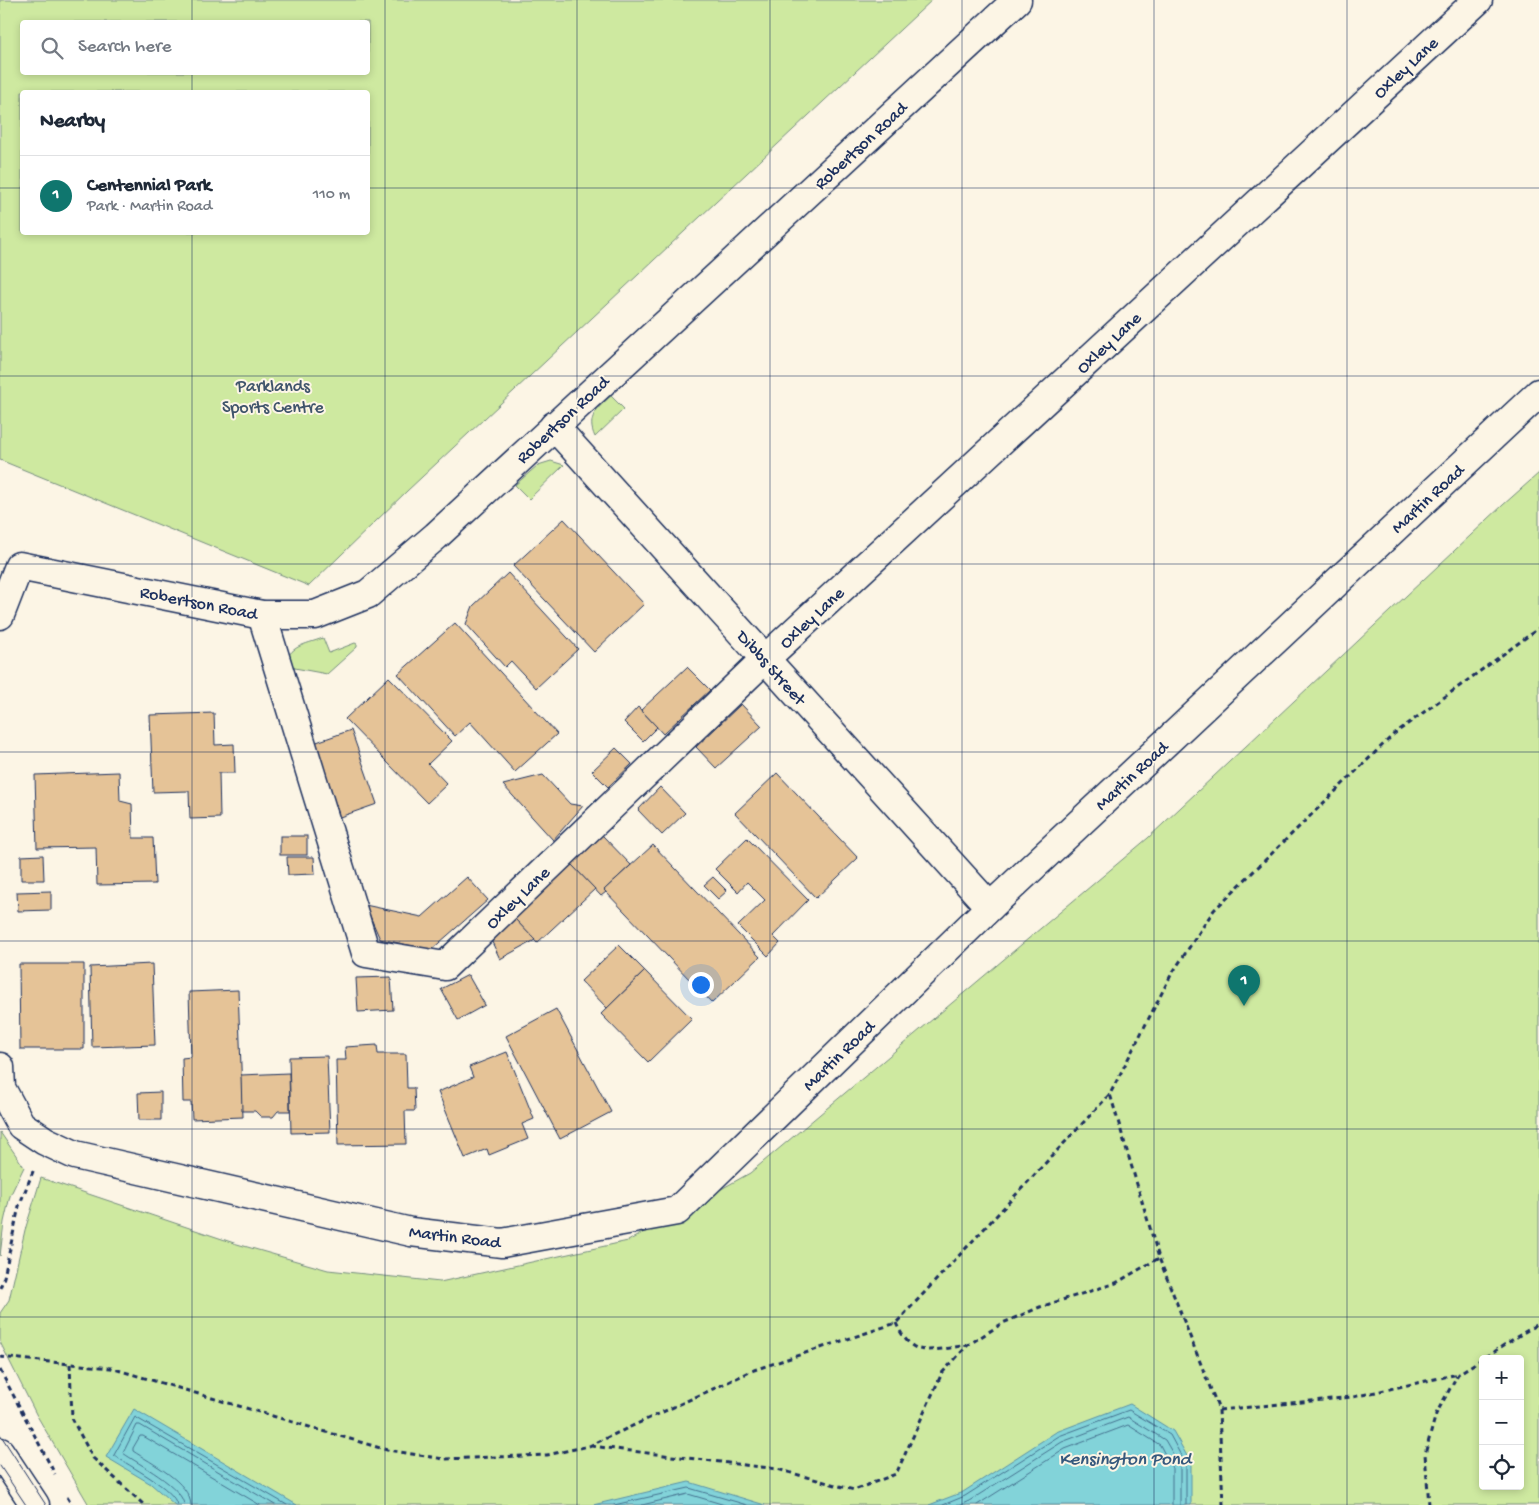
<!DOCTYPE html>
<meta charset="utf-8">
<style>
body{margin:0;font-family:"Gochi Hand",sans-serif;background:#f2f2f3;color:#1f2937}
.controls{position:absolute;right:15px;bottom:15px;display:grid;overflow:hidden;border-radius:5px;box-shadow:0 2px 8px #0003}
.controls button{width:45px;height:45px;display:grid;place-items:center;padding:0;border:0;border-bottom:1px solid #e0e1e3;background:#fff;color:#1f2937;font:25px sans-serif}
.you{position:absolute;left:700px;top:984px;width:18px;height:18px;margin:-12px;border:4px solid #fff;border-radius:50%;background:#1a73e8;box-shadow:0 0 0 8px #1a73e833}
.badge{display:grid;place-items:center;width:32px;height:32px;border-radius:50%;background:#0f766e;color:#fff;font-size:16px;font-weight:700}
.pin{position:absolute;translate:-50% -41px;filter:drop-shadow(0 1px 2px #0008)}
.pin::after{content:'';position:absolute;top:26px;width:18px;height:15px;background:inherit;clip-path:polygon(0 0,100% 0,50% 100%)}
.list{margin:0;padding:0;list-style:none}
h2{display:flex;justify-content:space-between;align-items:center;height:65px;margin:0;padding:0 20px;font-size:21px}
h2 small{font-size:16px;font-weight:400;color:#747a83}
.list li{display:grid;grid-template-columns:32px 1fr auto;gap:15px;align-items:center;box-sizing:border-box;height:80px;padding:0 20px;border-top:1px solid #e0e1e3}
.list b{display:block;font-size:19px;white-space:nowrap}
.list p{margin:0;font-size:16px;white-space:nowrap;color:#747a83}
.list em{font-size:16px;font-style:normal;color:#747a83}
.icon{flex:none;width:28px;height:28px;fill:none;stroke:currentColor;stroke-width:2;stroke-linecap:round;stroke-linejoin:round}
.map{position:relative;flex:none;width:1539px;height:1505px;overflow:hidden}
.search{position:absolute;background:#fff;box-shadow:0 2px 8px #0003;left:20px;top:20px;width:350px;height:55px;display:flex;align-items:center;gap:12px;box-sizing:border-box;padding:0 18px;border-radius:5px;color:#747a83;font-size:19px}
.panel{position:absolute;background:#fff;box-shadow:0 2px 8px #0003;left:20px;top:90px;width:350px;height:145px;border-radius:5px}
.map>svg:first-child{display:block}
.green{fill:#cee9a0;stroke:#748c7f;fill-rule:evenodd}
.water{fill:#82d3d9;stroke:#5991a8}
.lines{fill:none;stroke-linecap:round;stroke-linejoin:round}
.shore{stroke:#44718f;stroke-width:1}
.building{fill:#e5c397;stroke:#1b2f5e}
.minor-casing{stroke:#1b2f5e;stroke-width:31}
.path{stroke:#1b2f5e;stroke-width:3;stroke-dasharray:5 4;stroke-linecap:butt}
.minor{stroke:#fcf5e5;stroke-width:28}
.tram{stroke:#1b2f5e;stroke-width:1}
.grid{fill:none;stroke:#1b2f5e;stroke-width:1;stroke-opacity:0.55}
.labels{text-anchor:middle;stroke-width:4;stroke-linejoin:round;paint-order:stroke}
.street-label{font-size:18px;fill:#1b2f5e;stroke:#fcf5e5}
.park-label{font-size:18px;fill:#3f546b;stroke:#fcf5e5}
.water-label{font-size:19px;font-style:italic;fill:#35587d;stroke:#fcf5e5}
</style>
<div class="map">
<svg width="1539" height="1505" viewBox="0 0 1539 1505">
<rect width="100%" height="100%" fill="#fcf5e5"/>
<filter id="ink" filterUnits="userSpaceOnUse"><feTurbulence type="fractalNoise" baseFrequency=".02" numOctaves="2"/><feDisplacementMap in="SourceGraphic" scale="10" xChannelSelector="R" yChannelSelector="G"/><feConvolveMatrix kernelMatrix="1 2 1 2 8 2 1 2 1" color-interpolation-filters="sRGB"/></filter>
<g filter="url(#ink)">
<!-- green -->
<g class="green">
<path d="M0 0H932L407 491 309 586 0 460ZM22 22H368V72H22ZM22 92H368V232H22Z"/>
<path d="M611 396 624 409 595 437C586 418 597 408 611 396Z"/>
<polygon points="551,461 564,465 529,499 515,485 538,465"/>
<path d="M1539 473V1505H89L36 1414 0 1342V1313L9 1300 25 1230 41 1178 237 1244 328 1270 440 1282 628 1241 750 1173 1148 838 1503 505ZM1483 1359H1520V1486H1483Z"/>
<path d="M323 638 329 653 355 643 357 644V647L327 674 284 666C290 645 304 645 323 638Z"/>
<polygon points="0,1132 24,1167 10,1196 4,1222 0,1256"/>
</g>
<!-- water -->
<g class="water">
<polygon points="1130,1404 1173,1431 1191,1463 1191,1505 929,1505 963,1492 1056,1432"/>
<polygon points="134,1409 297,1505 175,1505 151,1484 106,1457"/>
<polygon points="689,1482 765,1505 593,1505"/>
</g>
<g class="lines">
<!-- shore -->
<g class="shore">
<path d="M177 1505C175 1488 128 1466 114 1455L135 1417 287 1505"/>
<path d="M184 1505C183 1486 138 1464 123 1453L137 1425H140L275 1505"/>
<path d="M191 1505C190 1482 151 1463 133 1451V1448L140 1436H143L260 1505"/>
<polyline points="614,1505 689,1488 747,1505"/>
<polyline points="642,1505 688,1494 725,1505"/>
<polyline points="943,1505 965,1496 1059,1436 1129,1410 1170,1435 1186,1465 1186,1505"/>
<polyline points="960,1505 969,1501 1062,1442 1128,1417 1165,1440 1180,1466 1180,1505"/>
<polyline points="977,1505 1065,1449 1128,1425 1160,1445 1172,1468 1172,1505"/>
</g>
</g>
<!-- building -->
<g class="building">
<polygon points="564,519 644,604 594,652 513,566"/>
<polygon points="508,573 578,649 536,688 511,661 505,667 466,624 473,606"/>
<polygon points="455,623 557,734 515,772 470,722 455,736 398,674"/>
<polygon points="687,667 710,690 663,734 641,710"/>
<polygon points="389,677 452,741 428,764 447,784 427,803 345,719"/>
<polygon points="741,704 762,726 716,768 696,747"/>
<polygon points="638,707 657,727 643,741 624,722"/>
<polygon points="214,713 215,745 234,744 235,773 219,773 220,818 190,819 189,791 153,792 150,715"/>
<polygon points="351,730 377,804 334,819 308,745"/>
<polygon points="616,748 632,764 608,787 592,771"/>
<polygon points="119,772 120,801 132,804 133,838 153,838 155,884 97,885 96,847 37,848 35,775"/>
<polygon points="777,773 858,858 816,898 735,813"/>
<polygon points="543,775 570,804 583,806 553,840 503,785"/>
<polygon points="660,787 685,813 662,835 638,810"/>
<polygon points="602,835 631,865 604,890 606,892 601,896 571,864"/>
<rect x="280" y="836" width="27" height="19"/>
<polygon points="747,838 808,900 773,936 780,943 768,956 738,926 765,900 747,882 738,892 715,869"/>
<polygon points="653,845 760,957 712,1003 604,890"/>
<polygon points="43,855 44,880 21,880 21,856"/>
<polygon points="287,857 314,857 315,874 288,875"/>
<polygon points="571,864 595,889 537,943 513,917"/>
<polygon points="467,877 488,900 431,950 380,939 365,905 422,917"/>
<polygon points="713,877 727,891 718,899 704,885"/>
<polygon points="51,891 51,910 18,911 17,892"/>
<polygon points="513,917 535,940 500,959 491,940"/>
<polygon points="619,945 645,971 607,1008 581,981"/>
<polygon points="19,964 84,964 84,1049 20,1049"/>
<polygon points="152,964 155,1045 92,1047 90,967"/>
<polygon points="645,971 692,1019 648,1062 601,1014"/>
<polygon points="468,975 485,1005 458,1020 441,989"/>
<polygon points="391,977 393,1010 358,1012 356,978"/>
<polygon points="238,990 243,1117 192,1119 191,1102 183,1102 182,1058 191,1057 189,992"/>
<polygon points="556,1009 611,1112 560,1139 506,1036"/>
<polygon points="377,1045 378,1054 406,1054 407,1088 414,1088 415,1111 405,1111 406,1144 338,1145 336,1060 346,1060 345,1047"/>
<polygon points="507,1052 534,1119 522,1124 528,1139 489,1155 487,1149 465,1158 438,1092 473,1077 469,1067"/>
<polygon points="327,1056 330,1132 291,1133 289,1057"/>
<polygon points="289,1073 290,1111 278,1111 273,1117 261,1117 255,1111 242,1111 241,1075"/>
<polygon points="161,1092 161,1120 139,1120 138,1093"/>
</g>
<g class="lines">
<defs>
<g id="minor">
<polyline points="554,426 990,907"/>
<polyline points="0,615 19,566 262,615 315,615 368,594 436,536 1017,0"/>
<polyline points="262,615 366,953 445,966 765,659 1478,0"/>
<polyline points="0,1067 1,1088 21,1125 45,1141 75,1155 411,1232 502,1243 677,1211 990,907 1539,393"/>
<polyline points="0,1452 35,1505"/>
</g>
</defs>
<!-- minor casing -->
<use href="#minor" class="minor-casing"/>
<!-- path -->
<g class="path">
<polyline points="0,1288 4,1277 19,1206 34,1169"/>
<path d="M896 1323C900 1332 908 1346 919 1349 932 1352 954 1347 967 1345"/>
<polyline points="0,1357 111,1368 387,1450 444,1459 547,1455 589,1446 754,1370 896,1323 1110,1094"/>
<polyline points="70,1364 72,1419 93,1458 144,1505"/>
<polyline points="0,1370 55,1474"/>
<polyline points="1219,1410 1353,1397 1458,1374"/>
<polyline points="591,1446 777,1469 854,1490 896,1474 942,1373 968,1345 1003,1323 1040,1307 1116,1283 1159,1258"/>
<polyline points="67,1497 72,1505"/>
<polyline points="1223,1505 1219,1410 1159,1258 1110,1094 1171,975 1214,910 1394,734 1539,628"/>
<polyline points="1429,1505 1425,1454 1436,1414 1458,1374 1539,1323"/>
</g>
<!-- minor -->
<use href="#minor" class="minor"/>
<!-- tram -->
<g class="tram">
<polyline points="0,1434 46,1505"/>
<polyline points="0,1466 26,1505"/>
</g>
</g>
</g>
<!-- grid -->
<path class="grid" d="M192 0V22M385 0V1505M577 0V1505M770 0V1505M962 0V1505M1154 0V1505M1347 0V1505M192 72V92M0 188H22M368 188H1539M192 232V1505M0 376H1539M0 564H1539M0 752H1539M0 941H1539M0 1129H1539M0 1317H1539"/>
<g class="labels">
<!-- street labels -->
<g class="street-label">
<text transform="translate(1405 67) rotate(-43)" y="6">Oxley Lane</text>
<text transform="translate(860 145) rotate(-43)" y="6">Robertson Road</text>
<text transform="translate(1108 342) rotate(-43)" y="6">Oxley Lane</text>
<text transform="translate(562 419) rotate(-43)" y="6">Robertson Road</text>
<text transform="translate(1427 498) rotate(-43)" y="6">Martin Road</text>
<text transform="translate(199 602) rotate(11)" y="6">Robertson Road</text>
<text transform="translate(811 617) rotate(-43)" y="6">Oxley Lane</text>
<text transform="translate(772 667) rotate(48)" y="6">Dibbs Street</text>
<text transform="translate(1131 775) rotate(-43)" y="6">Martin Road</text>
<text transform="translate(517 897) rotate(-44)" y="6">Oxley Lane</text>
<text transform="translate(838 1055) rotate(-44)" y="6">Martin Road</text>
<text transform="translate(455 1236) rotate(7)" y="6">Martin Road</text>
</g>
<!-- park labels -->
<g class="park-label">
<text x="273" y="391">Parklands<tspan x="273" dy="21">Sports Centre</tspan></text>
</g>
<!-- water labels -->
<g class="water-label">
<text x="1125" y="1464">Kensington Pond</text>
</g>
</g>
</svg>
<div class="controls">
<button>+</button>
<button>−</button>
<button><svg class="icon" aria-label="locate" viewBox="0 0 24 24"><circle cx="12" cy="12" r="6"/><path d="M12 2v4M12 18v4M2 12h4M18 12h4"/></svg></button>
</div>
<div class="you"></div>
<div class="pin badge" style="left:1244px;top:1006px">1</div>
<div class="search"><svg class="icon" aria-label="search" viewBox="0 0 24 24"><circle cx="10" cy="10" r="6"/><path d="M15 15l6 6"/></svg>Search here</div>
<section class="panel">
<h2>Nearby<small></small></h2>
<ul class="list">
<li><span class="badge">1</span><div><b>Centennial Park</b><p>Park · Martin Road</p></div><em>110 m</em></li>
</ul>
</section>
</div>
